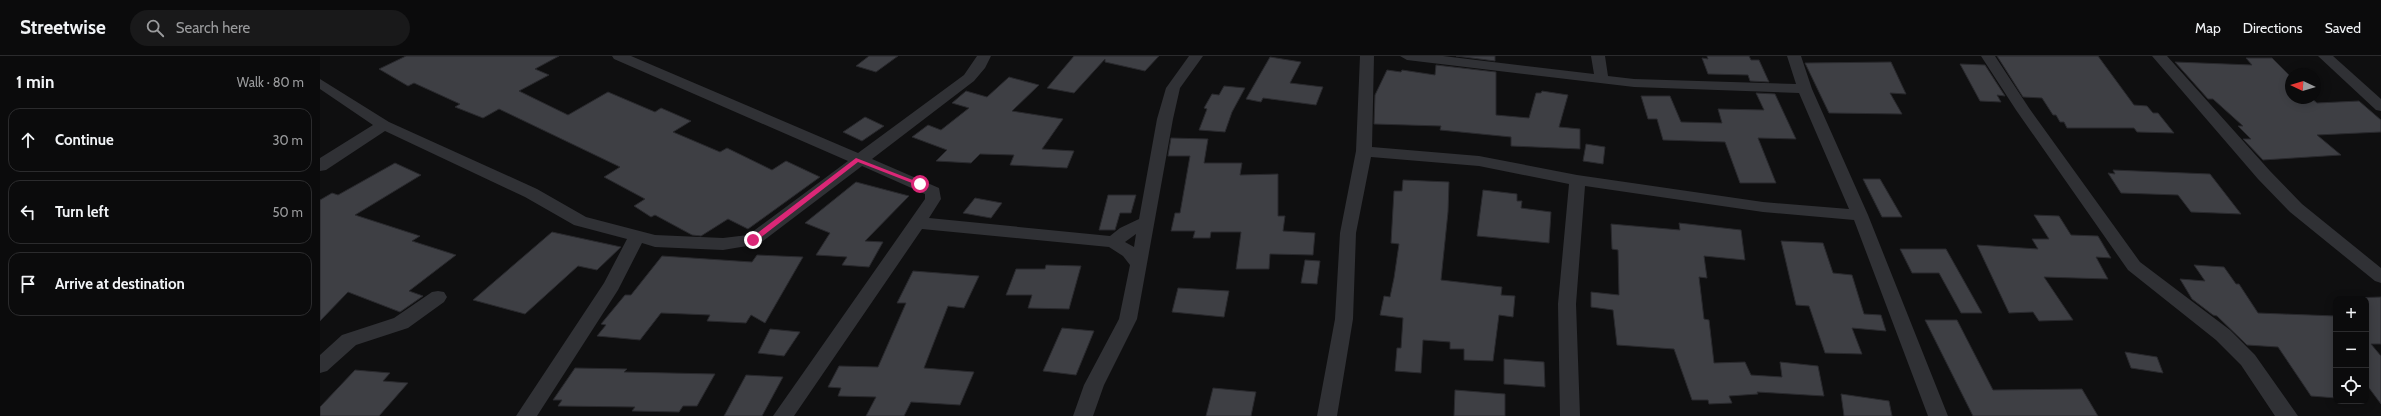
<!DOCTYPE html>
<meta charset="utf-8">
<style>
body{margin:0;font-family:Cabin,sans-serif;background:#19191a;color:#f1f3f6}
.controls{position:absolute;right:12px;bottom:12px;display:grid;overflow:hidden;border-radius:8px;box-shadow:0 2px 10px #0003}
.controls button{width:36px;height:36px;display:grid;place-items:center;padding:0;border:0;border-bottom:1px solid #2b2b2d;background:#0b0b0c;color:#f1f3f6;font:20px sans-serif}
.compass{position:absolute;left:1965px;top:12px;width:36px;height:36px;border-radius:50%;background:#0b0b0c;box-shadow:0 2px 10px #0003;rotate:274deg}
.stop{position:absolute;width:12px;height:12px;margin:-9px;border:3px solid #db2777;border-radius:50%;background:#fff}
.stop.end{background:#db2777;border-color:#fff;box-shadow:0 1px 4px #0008}
.list{margin:0;padding:0;list-style:none}
h2{display:flex;justify-content:space-between;align-items:center;height:52px;margin:0;padding:0 16px;font-size:17px}
h2 small{font-size:13px;font-weight:400;color:#9a9b9d}
.list li{display:grid;grid-template-columns:26px 1fr auto;gap:12px;align-items:center;box-sizing:border-box;height:64px;margin:0 8px 8px;padding:0 8px;border:1px solid #2b2b2d;border-radius:12px}
.list b{display:block;font-size:15px;white-space:nowrap}
.list em{font-size:13px;font-style:normal;color:#9a9b9d}
.icon{flex:none;width:22px;height:22px;fill:none;stroke:currentColor;stroke-width:2;stroke-linecap:round;stroke-linejoin:round}
.map{position:relative;flex:none;width:2061px;height:360px;overflow:hidden}
header{display:flex;align-items:center;gap:24px;box-sizing:border-box;height:56px;padding:0 20px;background:#0b0b0c;border-bottom:1px solid #2b2b2d}
header strong{font-size:19px}
nav{display:flex;gap:22px;margin-inline-start:auto;font-size:14px}
.search{width:280px;height:36px;background:#19191a;display:flex;align-items:center;gap:10px;box-sizing:border-box;padding:0 14px;border-radius:22px;color:#9a9b9d;font-size:15px}
main{display:flex}
aside{flex:1;background:#0b0b0c}
.map>svg:first-child{display:block}
.building{fill:#3e3f44;stroke:#29292d}
.lines{fill:none;stroke-linecap:round;stroke-linejoin:round}
.minor{fill:#303135;fill-rule:evenodd}
.route{fill:#db2777}
</style>
<header>
<strong>Streetwise</strong>
<div class="search"><svg class="icon" aria-label="search" viewBox="0 0 24 24"><circle cx="10" cy="10" r="6"/><path d="M15 15l6 6"/></svg>Search here</div>
<nav><a>Map</a><a>Directions</a><a>Saved</a></nav>
</header>
<main>
<aside>
<h2>1 min<small>Walk · 80 m</small></h2>
<ul class="list">
<li><svg class="icon" aria-label="ahead" viewBox="0 0 24 24"><path d="M12 20V5M6 11l6-6 6 6"/></svg><div><b>Continue</b></div><em>30 m</em></li>
<li><svg class="icon" aria-label="left" viewBox="0 0 24 24"><path d="M17 20v-9H6M10 6l-5 5 5 5"/></svg><div><b>Turn left</b></div><em>50 m</em></li>
<li><svg class="icon" aria-label="arrive" viewBox="0 0 24 24"><path d="M6 21V4h12l-3 4 3 4H6"/></svg><div><b>Arrive at destination</b></div></li>
</ul>
</aside>
<div class="map">
<svg width="2061" height="360" viewBox="0 0 2061 360">
<rect width="100%" height="100%" fill="#0f0f10"/>
<!-- building -->
<g class="building">
<polygon points="86,0 239,0 215,13 229,19 199,35 248,59 288,36 335,56 341,52 371,65 353,76 400,96 407,92 452,114 466,105 500,121 428,173 408,163 381,180 372,179 335,159 331,161 314,150 325,143 284,121 300,111 179,53 163,62 135,51 140,48 94,27 88,30 59,13"/>
<polygon points="549,0 578,0 556,16 536,10"/>
<polygon points="754,0 839,0 825,15 785,6 785,3 754,37 727,32"/>
<polygon points="1136,0 1175,0 1175,5"/>
<polygon points="1387,0 1429,0 1431,4 1439,4 1449,26 1430,25 1428,19 1388,18 1382,2 1388,3"/>
<polygon points="1677,0 1778,0 1814,49 1827,50 1833,57 1838,57 1854,77 1817,76 1814,72 1747,72 1744,66 1740,66 1736,59 1733,59 1722,42 1703,41"/>
<polygon points="950,1 981,6 970,27 1003,31 996,49 943,42 941,46 926,43"/>
<polygon points="1926,2 1952,2 1971,21 1971,42 1991,42 1997,47 2039,45 2061,64 2061,76 1997,79 2021,99 1943,104 1923,83 1931,83 1918,70 1923,70 1893,43 1888,43 1855,6 1932,9"/>
<polygon points="1571,6 1586,38 1570,37 1582,58 1509,57 1485,7"/>
<polygon points="1640,8 1665,9 1685,40 1677,39 1681,46 1660,45"/>
<polygon points="1116,9 1176,16 1176,59 1209,62 1216,37 1221,37 1222,35 1248,39 1239,71 1260,73 1260,93 1191,90 1191,81 1120,74 1121,70 1054,68 1055,39 1067,14 1081,16 1082,14 1115,19"/>
<polygon points="689,21 719,29 692,55 743,63 722,93 754,95 747,112 690,109 694,99 660,98 651,107 616,105 627,94 592,81 608,69 621,74 649,52 632,47 646,35 667,41"/>
<polygon points="904,30 925,32 912,56 905,76 879,74 887,53 884,52 892,38 899,39"/>
<polygon points="1436,37 1455,38 1476,83 1438,82 1456,127 1420,127 1405,86 1343,84 1337,63 1328,63 1321,40 1350,40 1361,66 1402,67 1398,53 1444,54"/>
<polygon points="545,61 564,70 542,85 523,76"/>
<polygon points="851,82 888,83 884,107 922,107 920,119 958,118 958,160 965,160 963,175 995,177 993,199 950,198 949,213 916,213 921,176 891,176 890,182 873,182 875,175 851,175 855,157 860,157 870,100 848,100"/>
<polygon points="1266,88 1285,91 1283,108 1263,105"/>
<polygon points="75,107 101,119 35,159 100,180 92,185 136,199 89,235 103,240 80,256 28,236 0,265 0,144 12,137 18,139"/>
<polygon points="1793,114 1890,118 1921,158 1871,156 1858,139 1801,137 1788,117 1795,118"/>
<polygon points="1543,123 1560,123 1582,161 1562,161"/>
<polygon points="1083,124 1129,126 1128,156 1121,224 1182,231 1181,239 1195,240 1193,261 1179,259 1173,305 1144,304 1144,293 1130,293 1130,286 1103,284 1101,317 1075,315 1077,292 1081,292 1083,262 1060,259 1064,240 1070,241 1074,222 1079,188 1071,187 1074,135 1082,135"/>
<polygon points="536,126 589,140 545,185 563,186 549,211 522,209 527,201 496,199 510,177 485,167"/>
<polygon points="1163,134 1197,138 1197,145 1202,145 1201,152 1231,156 1229,187 1157,180"/>
<polygon points="788,139 816,139 811,157 800,157 795,174 779,174"/>
<polygon points="655,142 682,147 671,162 643,157"/>
<polygon points="1714,159 1739,160 1751,179 1778,180 1791,202 1776,201 1788,223 1724,221 1753,264 1719,265 1713,256 1689,257 1657,189 1718,193 1712,183 1729,183"/>
<polygon points="1359,167 1421,174 1425,204 1384,200 1387,222 1379,221 1384,263 1389,264 1394,307 1425,306 1431,319 1462,321 1460,306 1498,310 1504,340 1437,336 1438,338 1409,340 1412,347 1389,348 1388,344 1372,344 1354,293 1297,289 1293,254 1271,251 1271,236 1299,239 1298,194 1292,193 1291,168 1360,174"/>
<polygon points="232,176 301,191 277,214 258,210 205,258 153,244"/>
<polygon points="1461,185 1503,187 1513,217 1532,219 1544,258 1561,259 1566,275 1532,272 1542,298 1505,297 1489,250 1476,249"/>
<polygon points="1580,193 1626,193 1662,257 1641,257 1619,217 1592,217"/>
<polygon points="437,199 483,201 445,267 431,259 426,267 387,265 390,259 341,257 320,284 277,280 286,269 281,268 305,239 311,239 342,200 432,206"/>
<polygon points="985,204 1000,205 997,228 981,227"/>
<polygon points="726,209 761,210 749,253 708,252 712,239 686,239 696,213 725,213"/>
<polygon points="1874,209 1904,211 1916,228 1919,228 1938,257 2016,260 2016,342 1991,340 1958,291 1927,289 1897,260 1893,259 1872,243 1860,223 1885,225"/>
<polygon points="593,215 659,220 644,252 628,250 604,312 654,316 640,349 591,346 584,360 546,360 556,341 518,340 521,332 508,331 519,310 558,311 586,247 577,247"/>
<polygon points="858,232 909,235 904,261 852,256"/>
<polygon points="2061,241 2061,288 2051,288 2061,300 2061,348 2046,328 2046,243 2029,242"/>
<polygon points="1605,264 1637,264 1673,334 1762,333 1778,360 1653,360"/>
<polygon points="742,272 774,275 756,319 723,315"/>
<polygon points="450,273 480,276 464,300 438,297"/>
<polygon points="1805,296 1837,301 1843,317 1811,312"/>
<polygon points="1184,303 1224,306 1225,331 1184,328"/>
<polygon points="255,312 307,313 304,316 395,318 377,350 363,350 359,356 312,355 315,351 238,350 242,344 233,344"/>
<polygon points="35,314 70,317 63,325 88,327 59,360 0,360 0,351"/>
<polygon points="426,319 463,321 442,360 404,360"/>
<polygon points="893,332 936,336 931,360 886,360"/>
<polygon points="1135,334 1185,338 1185,360 1134,360"/>
<polygon points="1521,338 1569,345 1572,360 1524,360"/>
</g>
<g class="lines">
<!-- minor -->
<g class="minor">
<path d="M292 0H311L538 97 644 19 657 0H671L665 12 654 25 552 103 619 132 621 143 609 162 790 180 800 172 819 163 837 63 846 32 869 0H883L860 32 853 63 817 263 784 329 773 360H753L764 329 799 263 810 209 803 200 789 191 602 173 474 360H453L605 143V138L542 110 439 188 403 194 335 191 322 187 298 234 217 360H196L284 227 307 183 254 169 205 141 65 75 6 114 0 115V102L53 69 0 33V23L69 66 217 133 266 161 335 179 403 182 428 179 528 105 294 3ZM816 178 814 191 805 186Z"/>
<polygon points="1040,0 1054,0 1052,91 1159,100 1257,119 1443,146 1529,153 1479,37 1314,31 1087,4 1080,0 1123,0 1274,18 1271,0 1285,0 1288,20 1314,23 1476,28 1467,0 1481,0 1492,33 1548,159 1628,360 1608,360 1534,164 1443,156 1265,130 1256,248 1260,360 1240,360 1238,248 1249,128 1159,110 1051,101 1036,177 1033,263 1017,360 997,360 1015,263 1020,177 1036,95"/>
<polygon points="1661,0 1675,0 1709,52 1820,206 1910,274 1935,299 1978,360 1955,360 1921,309 1896,284 1808,214 1696,54"/>
<polygon points="1832,0 1847,0 1950,115 1982,148 2061,212 2061,227 2055,225 1970,156 1938,123"/>
<polygon points="1998,0 2013,0 2061,43 2061,55 2056,54"/>
<polygon points="118,235 124,236 127,241 124,246 88,272 36,289 7,315 0,317 0,299 22,279 74,262 112,236"/>
</g>
</g>
<!-- route -->
<polygon class="route" points="536,102 603,128 597,129 538,106 435,186 431,186 431,182"/>
</svg>
<div class="controls">
<button>+</button>
<button>−</button>
<button><svg class="icon" aria-label="locate" viewBox="0 0 24 24"><circle cx="12" cy="12" r="6"/><path d="M12 2v4M12 18v4M2 12h4M18 12h4"/></svg></button>
</div>
<svg class="compass" viewBox="-18 -18 36 36"><path d="M0-13l5 13h-10z" fill="#e53935"/><path d="M0 13l5-13h-10z" fill="#9a9b9d"/></svg>
<div class="stop" style="left:600px;top:128px"></div>
<div class="stop end" style="left:433px;top:184px"></div>
</div>
</main>
